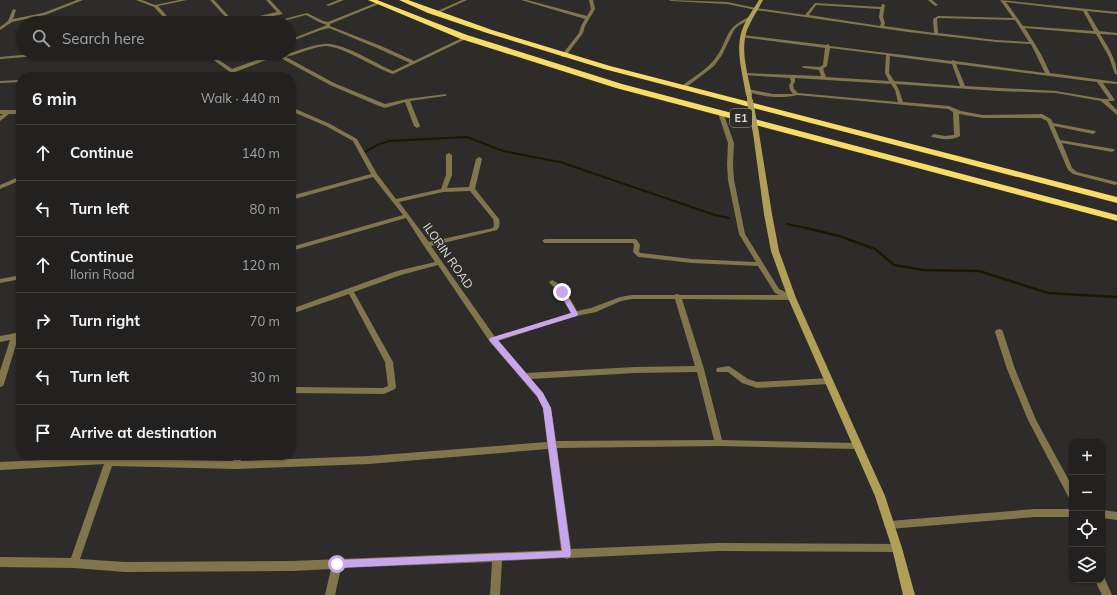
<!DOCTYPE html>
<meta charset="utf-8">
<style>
body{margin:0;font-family:Mulish,sans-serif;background:#2a2929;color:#f1f3f6}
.controls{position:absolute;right:12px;bottom:12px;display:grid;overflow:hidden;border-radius:8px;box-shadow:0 1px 3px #0004}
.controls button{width:36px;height:36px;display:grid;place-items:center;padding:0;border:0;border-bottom:1px solid #3f3e3e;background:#222120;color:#f1f3f6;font:20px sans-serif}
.stop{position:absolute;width:12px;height:12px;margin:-9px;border:3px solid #c8a6ef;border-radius:50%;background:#fff}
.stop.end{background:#c8a6ef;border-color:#fff;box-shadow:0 1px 4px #0008}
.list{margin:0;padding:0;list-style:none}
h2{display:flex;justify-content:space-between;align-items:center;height:52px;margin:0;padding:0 16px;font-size:17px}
h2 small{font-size:13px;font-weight:400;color:#a2a3a5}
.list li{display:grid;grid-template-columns:26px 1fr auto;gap:12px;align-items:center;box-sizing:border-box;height:56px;padding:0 16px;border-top:1px solid #3f3e3e}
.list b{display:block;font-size:15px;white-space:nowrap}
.list p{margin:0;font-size:13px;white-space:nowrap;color:#a2a3a5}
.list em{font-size:13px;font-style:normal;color:#a2a3a5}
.icon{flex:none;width:22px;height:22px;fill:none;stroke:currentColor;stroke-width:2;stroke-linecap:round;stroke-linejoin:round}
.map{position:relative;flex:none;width:1117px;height:595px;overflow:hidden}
.search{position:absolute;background:#222120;box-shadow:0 1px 3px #0004;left:16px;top:16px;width:280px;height:44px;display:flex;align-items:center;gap:10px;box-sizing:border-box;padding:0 14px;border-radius:22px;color:#a2a3a5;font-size:15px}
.panel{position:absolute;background:#222120;box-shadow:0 1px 3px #0004;left:16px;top:72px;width:280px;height:388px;border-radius:16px}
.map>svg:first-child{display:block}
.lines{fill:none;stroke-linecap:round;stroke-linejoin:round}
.stream-far1{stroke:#1e1700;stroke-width:2}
.stream{stroke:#1e1700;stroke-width:2.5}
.street{fill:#81764b;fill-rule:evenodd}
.secondary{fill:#b19f58;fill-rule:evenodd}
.highway{fill:#f8dc67;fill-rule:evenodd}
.secondary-bridge-far1{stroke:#b19f58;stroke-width:5}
.secondary-bridge{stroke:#b19f58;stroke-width:6}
.route{fill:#c8a6ef}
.labels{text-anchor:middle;stroke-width:3;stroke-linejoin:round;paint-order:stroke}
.shield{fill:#2d2c2a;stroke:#a8a6a5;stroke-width:1}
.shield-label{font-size:11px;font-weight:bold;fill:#dcdbda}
.street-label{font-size:12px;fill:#dcdbda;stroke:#2d2c2a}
</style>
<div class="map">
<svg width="1117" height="595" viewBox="0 0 1117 595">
<rect width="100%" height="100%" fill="#2d2c2a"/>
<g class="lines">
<!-- stream-far1 -->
<g class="stream-far1">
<polyline points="365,152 377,145 389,141 467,137 503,151 560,162 715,215 729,218"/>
<polyline points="787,224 810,229"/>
</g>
<!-- stream -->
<polyline class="stream" points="806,228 839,236 875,249 894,265 923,270 979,271 1048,293 1117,297"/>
<!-- street -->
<g class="street">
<polygon points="77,0 83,0 45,15 12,22 0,30 0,27 8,21 13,9 16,10 13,19 43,13"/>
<polygon points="136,0 142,0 155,5 179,0 187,0 158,6 173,23 169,23 154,7"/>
<polygon points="210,0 214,0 234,22 277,12 266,0 270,0 283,14 239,23 231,23"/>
<polygon points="338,0 344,0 329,6 326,5"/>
<polygon points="462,0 467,0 436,14 433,13"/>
<polygon points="521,0 527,0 587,16 591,9 589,0 593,0 595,9 585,26 583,33 565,57 563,57 561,56 579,33 581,26 585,19"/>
<path d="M669 0 727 2 756 8 805 15 815 3 881 7 882 4H883L885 5 883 17 885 23 884 26 934 33 933 19 938 16 1013 18 1000 0 1117 12V14L1087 11 1099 31 1117 33V35L1100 34C1108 47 1117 60 1117 75L1115 74 1109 57 1096 34 1025 28 1041 54 1050 73 1117 82V84L1103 83 1115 100 1113 101H1108L1117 110V115L1101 101 1056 93 998 91 896 84 899 90 903 102 949 106 961 111 983 115 1042 114 1051 119 1053 123 1095 131 1096 132 1093 134 1054 126 1060 140 1114 149 1115 150 1112 152 1062 143 1072 168 1077 172 1117 182V184L1115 185 1073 174 1068 170 1047 121 1041 118H983L959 114 960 136C951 141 941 139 932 137L931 136 934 134 945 136 954 135 953 112 948 109 797 95C784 99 757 97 746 90L748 89 773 94H793L790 90 789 85 791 82 790 78 744 75 742 74 744 73 821 76 819 70 804 68 802 67 804 66 820 67 823 65 825 48 741 37V36L743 35 826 45 828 44 830 46 951 61 953 60 955 61 1045 73 1031 44 996 42 908 32 756 10 727 4 671 1ZM1006 2 1083 11 1094 31 1023 26ZM816 5 880 9 879 17 881 23 880 26 809 15ZM939 18 1015 20 1029 42 996 40 938 33 937 19ZM830 48 886 55 885 73 889 81 826 77 823 69 827 66ZM890 56 952 64 960 86 894 81 889 73ZM956 64 1097 82 1109 99H1103L1056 91 965 86ZM795 78 891 84 895 90 898 102 798 93 794 89 793 85 795 82Z"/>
<polygon points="928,0 932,0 938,5 935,6"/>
<path d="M378 2 380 3 379 4 330 24V26L381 46 414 61 464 37 468 38 393 74C374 68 343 46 325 46 312 47 299 54 286 57L334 83 385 104 407 99 446 94V96H444L410 101 420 126 419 127 417 128 414 126 405 102 385 108 379 106 330 85 277 56 235 72 239 77H234L230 72 204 53H209L232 69 273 54V53H278L283 55C296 52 310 45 324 44 343 42 375 64 393 71L410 63 377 48 329 28 321 30 289 42V40L327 25 321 23 306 15 276 23H269L307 13 323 21 328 22Z"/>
<path d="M749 17 752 18 738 26 734 30 722 55 714 66 684 89H680V87C692 78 705 71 714 60 730 40 722 29 749 17Z"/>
<path d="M43 53H102L137 55 163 53C146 62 96 55 74 55 49 55 25 57 0 59V57Z"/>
<polygon points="21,80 21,82 0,83 0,81"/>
<path d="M291 107 330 124 357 139 377 174 396 199 441 189 446 175V155L449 153 452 155V175L447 188 469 187 476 159 479 157 481 158 482 159 475 189 499 219C500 224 500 226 497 230L431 246 495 337 571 313 559 293 549 282 552 280C564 285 571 300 577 311L591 308 620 297 632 295H674L677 294 680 295H779L775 293 758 266 692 263 639 257 637 256 633 252 634 245 633 243H545L542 241 545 239H635L637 240 640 245 639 252 641 253 692 259 756 262 739 234 728 180 727 164 728 143 718 113 723 112 734 143 733 164 734 180 745 234 779 289 794 296 796 298 792 300 682 299 704 369 722 440 857 443 860 444 861 446 860 448 857 449 719 446 557 448 571 549 718 543 897 544 900 545 902 548 900 551 897 552 718 551 570 558 567 559 564 558 502 561 500 595H490L492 562 341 568 335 595H325L331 569 292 571 125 572 74 568 0 567V557L71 558 104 464 0 470V462L106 457 107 455H115L114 459 233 461 235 455H243L241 461 369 456 547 442 543 408 537 397 490 342 438 265 401 275 354 292 393 362 396 387 395 389 384 394 291 393V387L383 388 388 386 385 362 349 294 291 314V309L397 271 435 262 424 246 406 218 291 251V247L403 215 373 177 291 200V196L371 174 353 141 326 126 291 111ZM470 191 493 219 494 225 493 228 429 242 399 202 443 192ZM632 299H675L695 366 635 367 526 373 498 341 576 316 596 312 621 301ZM697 372 714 440 556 441 551 408 543 393 531 379 635 373ZM548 449 561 550 292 561 125 562 80 559 112 466 236 469 369 464Z"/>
<polygon points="0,110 21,110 21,114 9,114 0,121 0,116 3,114 0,114"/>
<polygon points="21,176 21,180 0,189 0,185"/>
<polygon points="21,275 21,279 0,283 0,279"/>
<polygon points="999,329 1002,330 1003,332 1015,369 1036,420 1072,486 1072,499 1069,498 1028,420 1007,369 995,332 996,330"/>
<polygon points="21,332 21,338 18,338 4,384 3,386 0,387 0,371 10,340 0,342 0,336"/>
<polygon points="729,366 748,379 757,382 829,378 832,379 833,381 832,383 829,384 757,388 742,383 728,372 717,372 716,370 717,368"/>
<polygon points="1035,509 1072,509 1072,517 1035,517 889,529 886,528 884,525 886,522 889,521"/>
<polygon points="1102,510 1117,512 1117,520 1102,518"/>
<polygon points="1102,576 1104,577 1112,595 1102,595 1095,580 1102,580"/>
</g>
<!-- secondary -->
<g class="secondary">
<path d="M759 0H763C758 10 751 20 747 30 740 51 748 74 752 95L749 97 746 95C743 74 735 51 742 30 746 19 753 10 759 0Z"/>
<polygon points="756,131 759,133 772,214 779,251 796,298 885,496 902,548 915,595 903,595 892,548 875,496 788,298 771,251 764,214 753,133"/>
</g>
<!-- highway -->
<g class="highway">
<polygon points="368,0 377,0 467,35 622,84 1117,215 1117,221 616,88 461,39"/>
<polygon points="399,0 408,0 492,30 610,66 1117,197 1117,203 604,69 487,33 428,13"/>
</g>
<!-- secondary-bridge-far1 -->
<polyline class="secondary-bridge-far1" points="749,95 750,102"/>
<!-- secondary-bridge -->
<polyline class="secondary-bridge" points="750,101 756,133"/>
</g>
<!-- route -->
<polygon class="route" points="562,290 565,292 578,314 577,316 498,340 543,393 551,408 571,554 570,557 337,568 334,567 333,564 334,561 337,560 562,551 543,408 537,396 489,340 490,338 571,313 559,292"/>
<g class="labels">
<!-- shield labels -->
<rect class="shield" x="730" y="109" width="22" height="18" rx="3"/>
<g class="shield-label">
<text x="741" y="122">E1</text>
</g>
<!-- street labels -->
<g class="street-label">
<text transform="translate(448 256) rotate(55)" y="4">ILORIN ROAD</text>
</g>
</g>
</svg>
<div class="controls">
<button>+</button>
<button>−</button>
<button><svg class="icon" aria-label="locate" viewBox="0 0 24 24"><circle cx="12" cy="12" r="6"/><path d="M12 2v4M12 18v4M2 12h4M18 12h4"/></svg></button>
<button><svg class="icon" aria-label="layers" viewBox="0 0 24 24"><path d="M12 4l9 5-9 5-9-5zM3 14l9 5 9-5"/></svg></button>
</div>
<div class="stop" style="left:337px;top:564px"></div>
<div class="stop end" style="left:562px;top:292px"></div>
<div class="search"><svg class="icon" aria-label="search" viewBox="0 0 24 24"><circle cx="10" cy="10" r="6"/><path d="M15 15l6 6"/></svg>Search here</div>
<section class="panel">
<h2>6 min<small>Walk · 440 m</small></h2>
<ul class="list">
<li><svg class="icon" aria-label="ahead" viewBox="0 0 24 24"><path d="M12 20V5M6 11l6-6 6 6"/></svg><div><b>Continue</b></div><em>140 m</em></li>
<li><svg class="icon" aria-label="left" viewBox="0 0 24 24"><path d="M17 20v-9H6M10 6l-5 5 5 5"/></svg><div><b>Turn left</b></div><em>80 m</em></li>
<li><svg class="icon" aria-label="ahead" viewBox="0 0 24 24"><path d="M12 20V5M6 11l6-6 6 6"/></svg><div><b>Continue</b><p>Ilorin Road</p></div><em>120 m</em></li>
<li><svg class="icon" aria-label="right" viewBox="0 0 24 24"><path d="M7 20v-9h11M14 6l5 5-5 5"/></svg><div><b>Turn right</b></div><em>70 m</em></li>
<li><svg class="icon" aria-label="left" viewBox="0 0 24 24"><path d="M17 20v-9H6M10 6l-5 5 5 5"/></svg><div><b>Turn left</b></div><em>30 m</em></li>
<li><svg class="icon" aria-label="arrive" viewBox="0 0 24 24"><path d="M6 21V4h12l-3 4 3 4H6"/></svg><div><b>Arrive at destination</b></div></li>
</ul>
</section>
</div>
